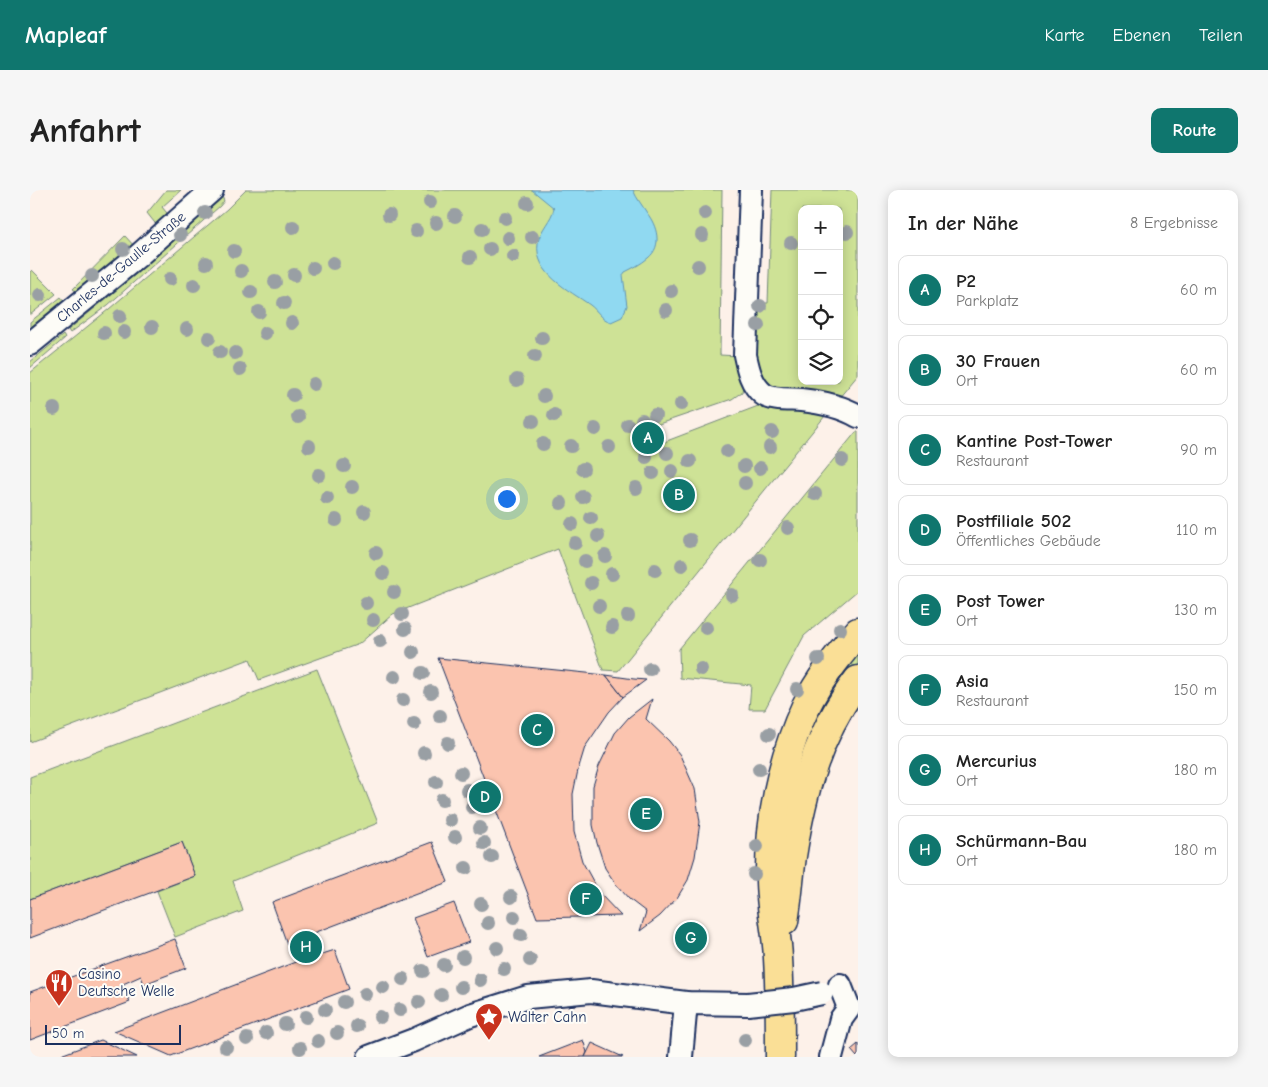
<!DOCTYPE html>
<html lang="de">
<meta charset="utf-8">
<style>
body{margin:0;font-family:"Comic Neue",sans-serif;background:#f6f6f6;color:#222}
.controls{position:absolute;right:15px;top:15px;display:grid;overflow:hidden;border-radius:10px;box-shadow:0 2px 12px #0003}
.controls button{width:45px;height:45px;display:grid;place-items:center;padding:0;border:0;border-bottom:1px solid #e0e0e0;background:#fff;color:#222;font:25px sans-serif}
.scale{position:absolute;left:15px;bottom:12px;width:136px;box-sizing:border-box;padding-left:5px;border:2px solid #1b2f5e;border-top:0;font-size:14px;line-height:18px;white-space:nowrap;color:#1b2f5e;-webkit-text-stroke:4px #fdfcf7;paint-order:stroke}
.you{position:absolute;left:476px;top:308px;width:18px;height:18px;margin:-12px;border:4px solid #fff;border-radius:50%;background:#1a73e8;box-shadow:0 0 0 8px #1a73e833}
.badge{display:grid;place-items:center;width:32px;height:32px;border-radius:50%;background:#0f766e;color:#fff;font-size:16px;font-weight:700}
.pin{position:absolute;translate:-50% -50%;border:2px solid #fff;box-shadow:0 1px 5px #0006}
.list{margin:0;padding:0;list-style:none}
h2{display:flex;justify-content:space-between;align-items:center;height:65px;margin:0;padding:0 20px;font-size:21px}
h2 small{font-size:16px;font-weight:400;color:#767676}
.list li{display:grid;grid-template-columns:32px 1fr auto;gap:15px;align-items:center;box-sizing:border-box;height:70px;margin:0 10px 10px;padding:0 10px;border:1px solid #e0e0e0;border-radius:10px}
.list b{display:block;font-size:19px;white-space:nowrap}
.list p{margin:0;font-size:16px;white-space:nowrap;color:#767676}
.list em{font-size:16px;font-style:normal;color:#767676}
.icon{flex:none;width:28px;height:28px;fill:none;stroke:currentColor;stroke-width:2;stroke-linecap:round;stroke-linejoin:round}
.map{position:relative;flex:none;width:828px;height:867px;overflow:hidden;border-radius:10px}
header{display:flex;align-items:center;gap:30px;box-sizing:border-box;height:70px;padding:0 25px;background:#0f766e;color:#fff}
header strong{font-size:24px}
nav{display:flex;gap:28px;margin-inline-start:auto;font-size:18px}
.intro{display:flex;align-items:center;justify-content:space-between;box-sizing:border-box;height:120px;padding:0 30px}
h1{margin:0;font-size:35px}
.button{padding:12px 22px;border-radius:10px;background:#0f766e;color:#fff;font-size:18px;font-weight:700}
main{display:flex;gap:30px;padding:0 30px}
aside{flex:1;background:#fff;border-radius:10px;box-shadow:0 2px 12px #0003}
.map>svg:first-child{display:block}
.green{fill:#cee296;stroke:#74887a;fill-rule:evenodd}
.water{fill:#90d9f1;stroke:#6195b6}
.building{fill:#fbc4af;stroke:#1b2f5e}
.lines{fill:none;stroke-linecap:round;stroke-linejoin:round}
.minor-casing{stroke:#1b2f5e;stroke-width:26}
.major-casing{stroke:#1b2f5e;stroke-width:31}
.minor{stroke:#fdfcf7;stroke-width:22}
.major{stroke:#fadf96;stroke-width:28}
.minor-bridge-casing{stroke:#1b2f5e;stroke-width:26;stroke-linecap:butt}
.minor-bridge{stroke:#fdfcf7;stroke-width:22}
.tree{fill:#999fa4}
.labels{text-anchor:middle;stroke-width:4;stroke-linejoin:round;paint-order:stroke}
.street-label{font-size:15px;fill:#1b2f5e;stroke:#fdfcf7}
.poi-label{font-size:15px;fill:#1b2f5e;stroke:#fdfcf7;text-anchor:start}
</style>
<header>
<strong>Mapleaf</strong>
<nav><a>Karte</a><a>Ebenen</a><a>Teilen</a></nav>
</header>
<div class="intro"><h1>Anfahrt</h1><a class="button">Route</a></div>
<main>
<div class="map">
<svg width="828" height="867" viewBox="0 0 828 867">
<rect width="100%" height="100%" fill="#fdf1e9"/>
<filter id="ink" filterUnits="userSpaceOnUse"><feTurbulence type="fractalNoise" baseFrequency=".02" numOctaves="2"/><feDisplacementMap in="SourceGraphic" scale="10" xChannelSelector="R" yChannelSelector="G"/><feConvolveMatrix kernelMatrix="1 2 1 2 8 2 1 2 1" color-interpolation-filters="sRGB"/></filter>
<g filter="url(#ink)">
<!-- green -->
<g class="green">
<polygon points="136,0 151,0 132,17 141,28 128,37 117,23"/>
<polygon points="216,0 692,0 690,165 708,166 713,196 712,202 702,209 614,239 621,257 736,213 795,226 588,481 573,480 528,359 363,424 329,454 229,490 220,469 0,552 0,183 79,119 197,19"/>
<path d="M742 0H828V185L809 208 749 199C717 186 724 141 723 113H738ZM772 19H809V191H772Z"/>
<polygon points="191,4 194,11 190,16 78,115 40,143 38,140 111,80 111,73"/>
<polygon points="95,46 105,57 47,102 43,99"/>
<polygon points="2,80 26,104 0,125 0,82"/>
<polygon points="31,107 36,114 0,146 0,132"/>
<polygon points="33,145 35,148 0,178 0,172"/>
<polygon points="826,242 828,242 828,400 774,446 735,519 719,519 721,495 650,488 649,459"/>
<polygon points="828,458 828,474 808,501 753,627 784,526"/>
<polygon points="287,479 348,633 203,691 213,721 145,747 127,701 165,686 152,652 0,709 0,587"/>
</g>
<!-- water -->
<path class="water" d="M502 0H603C607 9 612 15 617 23 627 36 633 56 618 68 611 74 603 78 595 82L593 85 597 116 592 127 581 132C571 129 568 121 560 115 539 100 504 84 508 53 510 39 522 30 524 18Z"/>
<!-- building -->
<g class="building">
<polygon points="408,468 576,485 593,507 579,522 555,557 548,580 543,604 544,642 552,671 570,704 591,726 507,728"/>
<polygon points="576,485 604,489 616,490 593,507"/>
<polygon points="622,509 616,529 639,551 650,565 665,599 670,632 665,667 658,690 647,708 630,726 610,741 616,722 599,709 585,693 575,678 567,653 563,635 563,596 569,576 585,543 599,527"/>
<polygon points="152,652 165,686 0,748 0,709"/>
<polygon points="402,652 418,692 276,746 283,767 305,760 319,799 141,866 84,841 276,768 270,749 257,754 242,712"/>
<polygon points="424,713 439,752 398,767 383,728"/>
<polygon points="145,749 156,778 114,794 111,786 93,794 100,812 0,850 0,802"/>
<polygon points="71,850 107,867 29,867 28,866"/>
<polygon points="553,850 557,862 555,867 509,867"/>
<polygon points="562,853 593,867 555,867"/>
<polygon points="828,854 828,867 827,867 821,860"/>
</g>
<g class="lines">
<defs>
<g id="minor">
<path d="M721 0 715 165C718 179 721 194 733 204 742 211 760 209 771 210 790 212 811 216 828 226"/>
<polyline points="0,154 108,66 182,0"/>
<polyline points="339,867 384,850 440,825 498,807 561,801 656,813 718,814"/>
<polyline points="651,867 656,813"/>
<polyline points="801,867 811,829 819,818 810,795"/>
</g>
<g id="major">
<path d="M754 731C758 709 759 688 762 666 772 601 788 543 828 490"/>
<path d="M750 867C750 834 750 801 748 768 747 742 740 716 740 689 739 631 751 570 776 516 789 489 809 465 828 442"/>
</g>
</defs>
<!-- minor casing -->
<use href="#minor" class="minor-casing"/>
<!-- major casing -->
<use href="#major" class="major-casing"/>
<!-- minor -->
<use href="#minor" class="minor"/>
<!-- major -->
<use href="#major" class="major"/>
<defs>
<polyline id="minor-bridge" points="718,814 764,809 792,803"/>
</defs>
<!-- minor-bridge casing -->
<use href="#minor-bridge" class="minor-bridge-casing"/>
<!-- minor-bridge -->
<use href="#minor-bridge" class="minor-bridge"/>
</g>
<!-- trees -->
<g class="tree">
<circle cx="400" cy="12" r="7"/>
<circle cx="497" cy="13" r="7"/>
<circle cx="175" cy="23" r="7"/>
<circle cx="675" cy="23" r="7"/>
<circle cx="359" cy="25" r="7"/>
<circle cx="425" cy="26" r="7"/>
<circle cx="475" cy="28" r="7"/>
<circle cx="406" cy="33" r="7"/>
<circle cx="263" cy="37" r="7"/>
<circle cx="452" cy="39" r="7"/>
<circle cx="386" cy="41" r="7"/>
<circle cx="817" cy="42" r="7"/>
<circle cx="150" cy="45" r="7"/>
<circle cx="672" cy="45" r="7"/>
<circle cx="502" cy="47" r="7"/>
<circle cx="478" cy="48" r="7"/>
<circle cx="761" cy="53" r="7"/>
<circle cx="93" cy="59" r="7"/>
<circle cx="460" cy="59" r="7"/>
<circle cx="204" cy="61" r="7"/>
<circle cx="483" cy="66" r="7"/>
<circle cx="440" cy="67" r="7"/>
<circle cx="176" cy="73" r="7"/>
<circle cx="303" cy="73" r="7"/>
<circle cx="668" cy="76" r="7"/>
<circle cx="283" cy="78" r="7"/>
<circle cx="211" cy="81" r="7"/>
<circle cx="264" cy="85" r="7"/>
<circle cx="62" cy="86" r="7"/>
<circle cx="140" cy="89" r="7"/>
<circle cx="245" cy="92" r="7"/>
<circle cx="164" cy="95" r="7"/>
<circle cx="641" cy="101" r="7"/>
<circle cx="221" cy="102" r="7"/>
<circle cx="10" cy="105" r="7"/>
<circle cx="254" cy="113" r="7"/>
<circle cx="730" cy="116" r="7"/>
<circle cx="636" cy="120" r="7"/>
<circle cx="229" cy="122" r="7"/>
<circle cx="90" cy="126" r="7"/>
<circle cx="262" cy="133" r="7"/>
<circle cx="728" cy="135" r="7"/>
<circle cx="122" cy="137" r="7"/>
<circle cx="157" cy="139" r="7"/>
<circle cx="94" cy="142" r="7"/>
<circle cx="74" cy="143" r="7"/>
<circle cx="235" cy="143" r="7"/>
<circle cx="179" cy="148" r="7"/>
<circle cx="512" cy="148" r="7"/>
<circle cx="190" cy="162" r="7"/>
<circle cx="205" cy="163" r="7"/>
<circle cx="505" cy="166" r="7"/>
<circle cx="210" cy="179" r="7"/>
<circle cx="487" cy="190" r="7"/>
<circle cx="284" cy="194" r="7"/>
<circle cx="263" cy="205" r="7"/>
<circle cx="514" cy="206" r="7"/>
<circle cx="651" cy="214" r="7"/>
<circle cx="24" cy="219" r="7"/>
<circle cx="524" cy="225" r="7"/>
<circle cx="625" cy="225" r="7"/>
<circle cx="268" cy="227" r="7"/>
<circle cx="612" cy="230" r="7"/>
<circle cx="503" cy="231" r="7"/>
<circle cx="598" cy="235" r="7"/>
<circle cx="565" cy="239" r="7"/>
<circle cx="742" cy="242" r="7"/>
<circle cx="513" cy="254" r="7"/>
<circle cx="279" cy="256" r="7"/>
<circle cx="541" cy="256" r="7"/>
<circle cx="579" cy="257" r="7"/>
<circle cx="740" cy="257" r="7"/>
<circle cx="697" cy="261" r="7"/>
<circle cx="637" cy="263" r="7"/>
<circle cx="616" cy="267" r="7"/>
<circle cx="812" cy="270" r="7"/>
<circle cx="660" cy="271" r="7"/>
<circle cx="314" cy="276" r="7"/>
<circle cx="714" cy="276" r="7"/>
<circle cx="730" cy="278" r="7"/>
<circle cx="553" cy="279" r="7"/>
<circle cx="642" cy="281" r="7"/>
<circle cx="623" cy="283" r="7"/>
<circle cx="289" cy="285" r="7"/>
<circle cx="715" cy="293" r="7"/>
<circle cx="322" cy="297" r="7"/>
<circle cx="606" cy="298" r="7"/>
<circle cx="785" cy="304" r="7"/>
<circle cx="553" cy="307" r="7"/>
<circle cx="297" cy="308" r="7"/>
<circle cx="531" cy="313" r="7"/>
<circle cx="334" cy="322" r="7"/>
<circle cx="561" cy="328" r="7"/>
<circle cx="306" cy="330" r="7"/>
<circle cx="542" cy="334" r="7"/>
<circle cx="758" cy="338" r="7"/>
<circle cx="568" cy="346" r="7"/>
<circle cx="660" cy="350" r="7"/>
<circle cx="545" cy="353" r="7"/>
<circle cx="346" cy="363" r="7"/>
<circle cx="575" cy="366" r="7"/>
<circle cx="730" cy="370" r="7"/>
<circle cx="555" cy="371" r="7"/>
<circle cx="652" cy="375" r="7"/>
<circle cx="625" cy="380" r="7"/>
<circle cx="353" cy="383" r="7"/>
<circle cx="582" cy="384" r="7"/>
<circle cx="561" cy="393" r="7"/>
<circle cx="364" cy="402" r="7"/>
<circle cx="702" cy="405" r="7"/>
<circle cx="336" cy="413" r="7"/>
<circle cx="569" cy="416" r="7"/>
<circle cx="372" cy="424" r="7"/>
<circle cx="598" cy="426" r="7"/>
<circle cx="343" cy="430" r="7"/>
<circle cx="582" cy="437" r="7"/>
<circle cx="676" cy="438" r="7"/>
<circle cx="375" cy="439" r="7"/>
<circle cx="810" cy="439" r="7"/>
<circle cx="350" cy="451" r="7"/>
<circle cx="383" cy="462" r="7"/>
<circle cx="788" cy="469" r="7"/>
<circle cx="620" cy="479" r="7"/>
<circle cx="671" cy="479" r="7"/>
<circle cx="393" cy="483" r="7"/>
<circle cx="364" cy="487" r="7"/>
<circle cx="767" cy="499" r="7"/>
<circle cx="401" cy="502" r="7"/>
<circle cx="373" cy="510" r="7"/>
<circle cx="410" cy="526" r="7"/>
<circle cx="384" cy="534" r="7"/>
<circle cx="739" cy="544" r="7"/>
<circle cx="418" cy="553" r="7"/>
<circle cx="394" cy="563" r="7"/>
<circle cx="729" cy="579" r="7"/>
<circle cx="431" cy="583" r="7"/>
<circle cx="406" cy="592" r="7"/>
<circle cx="437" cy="600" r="7"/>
<circle cx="412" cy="610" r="7"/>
<circle cx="442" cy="617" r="7"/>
<circle cx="420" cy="630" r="7"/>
<circle cx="450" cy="638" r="7"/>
<circle cx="425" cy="647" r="7"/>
<circle cx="454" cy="653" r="7"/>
<circle cx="727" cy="656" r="7"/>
<circle cx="462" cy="667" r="7"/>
<circle cx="436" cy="678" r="7"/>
<circle cx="724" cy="684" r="7"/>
<circle cx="481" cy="707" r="7"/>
<circle cx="451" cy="714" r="7"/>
<circle cx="484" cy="727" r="7"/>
<circle cx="458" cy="733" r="7"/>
<circle cx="491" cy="745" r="7"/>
<circle cx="467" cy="758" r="7"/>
<circle cx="433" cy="767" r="7"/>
<circle cx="500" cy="770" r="7"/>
<circle cx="414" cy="775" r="7"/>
<circle cx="474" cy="779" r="7"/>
<circle cx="393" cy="781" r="7"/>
<circle cx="373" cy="789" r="7"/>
<circle cx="450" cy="790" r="7"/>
<circle cx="353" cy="797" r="7"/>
<circle cx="431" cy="797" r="7"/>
<circle cx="335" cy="804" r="7"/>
<circle cx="411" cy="805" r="7"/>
<circle cx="314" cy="812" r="7"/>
<circle cx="389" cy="812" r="7"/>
<circle cx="295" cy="820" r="7"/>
<circle cx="370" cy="820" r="7"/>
<circle cx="276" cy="827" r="7"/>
<circle cx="350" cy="827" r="7"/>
<circle cx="255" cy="834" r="7"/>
<circle cx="327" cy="836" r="7"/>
<circle cx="236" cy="843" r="7"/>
<circle cx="307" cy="843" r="7"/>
<circle cx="217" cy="849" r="7"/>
<circle cx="715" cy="850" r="7"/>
<circle cx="288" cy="851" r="7"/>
<circle cx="196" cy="857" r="7"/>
<circle cx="270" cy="858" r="7"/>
</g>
</g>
<!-- icons -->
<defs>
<symbol id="restaurant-pin" viewBox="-11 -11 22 30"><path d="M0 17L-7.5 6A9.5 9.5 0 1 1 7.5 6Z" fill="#c8321e" stroke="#fdfcf7"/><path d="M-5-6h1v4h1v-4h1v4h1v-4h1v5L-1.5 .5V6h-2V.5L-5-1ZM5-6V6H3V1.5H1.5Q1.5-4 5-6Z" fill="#fff"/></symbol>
<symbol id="sight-pin" viewBox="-11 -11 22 30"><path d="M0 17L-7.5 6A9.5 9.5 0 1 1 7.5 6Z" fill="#c8321e" stroke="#fdfcf7"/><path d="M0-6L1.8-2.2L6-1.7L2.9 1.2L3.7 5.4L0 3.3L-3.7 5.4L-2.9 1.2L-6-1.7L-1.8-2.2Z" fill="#fff"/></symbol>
</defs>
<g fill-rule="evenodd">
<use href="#restaurant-pin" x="13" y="777" width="32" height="43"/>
<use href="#sight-pin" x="443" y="811" width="32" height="43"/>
</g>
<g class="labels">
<!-- street labels -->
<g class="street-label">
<text transform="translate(91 77) rotate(-40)" y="5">Charles-de-Gaulle-Straße</text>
</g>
<!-- poi labels -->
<g class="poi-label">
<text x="48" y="789">Casino<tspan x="48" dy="17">Deutsche Welle</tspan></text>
<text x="478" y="832">Walter Cahn</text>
</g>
</g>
</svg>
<div class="controls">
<button>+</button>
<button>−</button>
<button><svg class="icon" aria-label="locate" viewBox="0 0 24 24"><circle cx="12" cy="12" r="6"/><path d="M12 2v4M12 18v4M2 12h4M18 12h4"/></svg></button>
<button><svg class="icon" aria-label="layers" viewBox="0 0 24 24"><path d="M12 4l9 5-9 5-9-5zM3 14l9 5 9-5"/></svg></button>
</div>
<div class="scale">50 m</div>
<div class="you"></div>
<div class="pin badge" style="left:618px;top:248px">A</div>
<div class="pin badge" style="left:649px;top:305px">B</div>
<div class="pin badge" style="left:507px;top:540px">C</div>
<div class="pin badge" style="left:455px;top:607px">D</div>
<div class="pin badge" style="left:616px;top:624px">E</div>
<div class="pin badge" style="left:556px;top:709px">F</div>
<div class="pin badge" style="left:661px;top:748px">G</div>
<div class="pin badge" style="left:276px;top:757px">H</div>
</div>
<aside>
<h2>In der Nähe<small>8 Ergebnisse</small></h2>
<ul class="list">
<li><span class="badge">A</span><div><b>P2</b><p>Parkplatz</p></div><em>60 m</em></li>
<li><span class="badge">B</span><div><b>30 Frauen</b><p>Ort</p></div><em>60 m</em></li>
<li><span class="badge">C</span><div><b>Kantine Post-Tower</b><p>Restaurant</p></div><em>90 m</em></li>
<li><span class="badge">D</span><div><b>Postfiliale 502</b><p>Öffentliches Gebäude</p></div><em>110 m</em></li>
<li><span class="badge">E</span><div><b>Post Tower</b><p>Ort</p></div><em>130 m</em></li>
<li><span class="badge">F</span><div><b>Asia</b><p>Restaurant</p></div><em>150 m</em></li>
<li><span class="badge">G</span><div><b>Mercurius</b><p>Ort</p></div><em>180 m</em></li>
<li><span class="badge">H</span><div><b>Schürmann-Bau</b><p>Ort</p></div><em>180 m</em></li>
</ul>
</aside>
</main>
